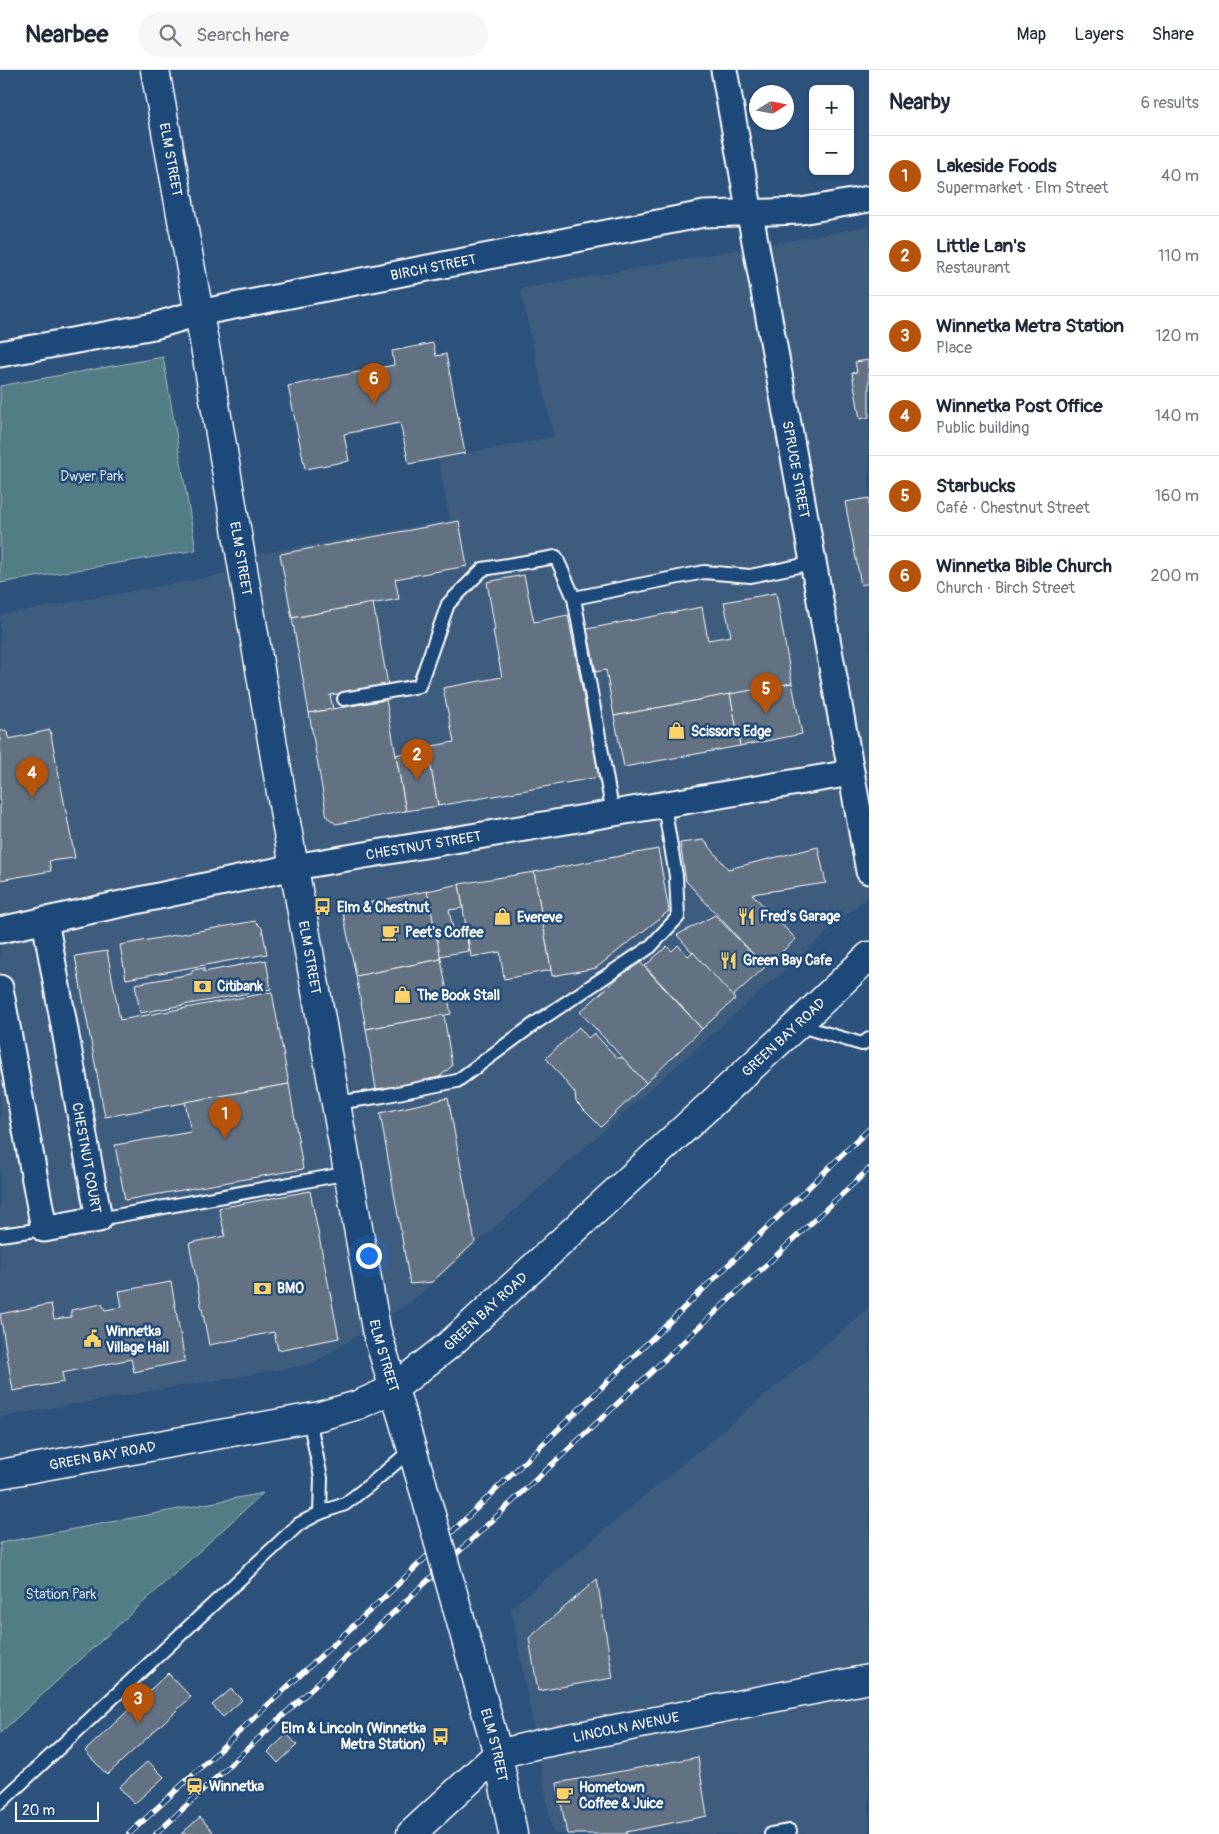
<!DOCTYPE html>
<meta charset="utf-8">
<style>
body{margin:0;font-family:Pangolin,sans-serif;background:#f6f6f7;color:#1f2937}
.controls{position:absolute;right:15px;top:15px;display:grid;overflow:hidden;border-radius:8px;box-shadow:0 1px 4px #0004}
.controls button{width:45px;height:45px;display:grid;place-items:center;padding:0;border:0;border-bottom:1px solid #e0e1e3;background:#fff;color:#1f2937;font:25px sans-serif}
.compass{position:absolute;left:749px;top:15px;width:45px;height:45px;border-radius:50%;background:#fff;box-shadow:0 1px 4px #0004;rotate:79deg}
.scale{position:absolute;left:15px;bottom:12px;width:84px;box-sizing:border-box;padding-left:5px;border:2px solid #fff;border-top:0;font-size:14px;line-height:18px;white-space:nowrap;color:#fff;-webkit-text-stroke:4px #1f4a7a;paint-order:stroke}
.you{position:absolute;left:368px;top:1185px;width:18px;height:18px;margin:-12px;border:4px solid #fff;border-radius:50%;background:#1a73e8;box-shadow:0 0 0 8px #1a73e833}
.badge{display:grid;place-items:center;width:32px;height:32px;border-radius:50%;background:#b45309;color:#fff;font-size:16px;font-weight:700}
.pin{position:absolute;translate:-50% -41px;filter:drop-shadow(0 1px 2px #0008)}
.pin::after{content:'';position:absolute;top:26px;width:18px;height:15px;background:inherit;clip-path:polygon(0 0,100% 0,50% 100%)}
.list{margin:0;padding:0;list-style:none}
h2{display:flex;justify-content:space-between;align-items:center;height:65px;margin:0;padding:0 20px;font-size:21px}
h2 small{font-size:16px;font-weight:400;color:#747a83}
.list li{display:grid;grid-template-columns:32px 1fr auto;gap:15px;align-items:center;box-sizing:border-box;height:80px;padding:0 20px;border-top:1px solid #e0e1e3}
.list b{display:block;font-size:19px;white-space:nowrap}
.list p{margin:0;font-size:16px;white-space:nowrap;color:#747a83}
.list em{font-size:16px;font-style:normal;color:#747a83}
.icon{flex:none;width:28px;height:28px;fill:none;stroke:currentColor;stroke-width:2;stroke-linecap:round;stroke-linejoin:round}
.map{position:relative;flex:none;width:869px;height:1764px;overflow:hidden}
header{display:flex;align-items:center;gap:30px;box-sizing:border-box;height:70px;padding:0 25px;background:#fff;border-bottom:1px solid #e0e1e3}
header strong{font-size:24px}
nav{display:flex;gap:28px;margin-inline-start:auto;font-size:18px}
.search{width:350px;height:45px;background:#f6f6f7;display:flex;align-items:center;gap:12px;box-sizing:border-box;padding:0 18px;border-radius:28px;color:#747a83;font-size:19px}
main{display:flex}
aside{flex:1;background:#fff}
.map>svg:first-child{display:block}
.built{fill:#3e5c7e}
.green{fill:#527d84;stroke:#a8bec2}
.building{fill:#647283;stroke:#fff}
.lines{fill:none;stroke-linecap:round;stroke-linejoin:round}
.lane-casing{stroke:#fff;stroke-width:16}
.street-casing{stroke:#fff;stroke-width:29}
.secondary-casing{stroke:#fff;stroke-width:31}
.lane{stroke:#1f4a7a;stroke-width:12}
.street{stroke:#1f4a7a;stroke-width:25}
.secondary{stroke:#1f4a7a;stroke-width:28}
.rail-casing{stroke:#fff;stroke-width:5.5}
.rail{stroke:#1f4a7a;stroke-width:4;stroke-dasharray:11;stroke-linecap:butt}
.secondary-bridge-casing{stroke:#fff;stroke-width:31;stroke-linecap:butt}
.secondary-bridge{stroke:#1f4a7a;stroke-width:28}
.labels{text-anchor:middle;stroke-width:5;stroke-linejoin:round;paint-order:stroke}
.street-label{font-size:14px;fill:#fff;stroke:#1f4a7a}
.park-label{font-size:14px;fill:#d4dee0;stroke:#1f4a7a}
.poi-label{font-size:14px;font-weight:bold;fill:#fff;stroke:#1f4a7a;text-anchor:start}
</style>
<header>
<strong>Nearbee</strong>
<div class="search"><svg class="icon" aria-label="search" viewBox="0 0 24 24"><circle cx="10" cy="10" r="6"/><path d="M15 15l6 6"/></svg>Search here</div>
<nav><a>Map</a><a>Layers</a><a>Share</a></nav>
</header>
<main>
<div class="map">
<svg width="869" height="1764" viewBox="0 0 869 1764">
<rect width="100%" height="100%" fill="#2d527c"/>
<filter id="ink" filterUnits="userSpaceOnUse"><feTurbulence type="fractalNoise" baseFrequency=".02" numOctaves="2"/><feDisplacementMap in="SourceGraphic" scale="10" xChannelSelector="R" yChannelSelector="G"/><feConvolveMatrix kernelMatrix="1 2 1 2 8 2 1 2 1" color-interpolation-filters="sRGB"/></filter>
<g filter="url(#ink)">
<!-- built -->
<g class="built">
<polygon points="869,156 869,825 411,1232 312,1294 0,1347 0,545 243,501 241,487 450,450 438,388 554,367 520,219"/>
<polygon points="869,1238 869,1764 553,1764 511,1538"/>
</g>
<!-- green -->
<g class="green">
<polygon points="163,287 196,480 0,513 0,316"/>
<polygon points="263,1423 0,1663 0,1473"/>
</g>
<!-- building -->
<g class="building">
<polygon points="433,273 436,286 446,284 465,383 409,394 400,353 344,364 349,391 305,399 288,316 394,295 392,281"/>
<polygon points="869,290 869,347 860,349 852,303 857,302 855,292"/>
<polygon points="869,428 869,513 861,515 845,432"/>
<polygon points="459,451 467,496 395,509 399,529 292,548 280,484"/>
<polygon points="524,505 534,552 568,545 599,707 438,736 427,677 454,672 443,618 502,607 493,561 495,560 487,512"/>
<polygon points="776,523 792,613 614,646 606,600 596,602 587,559 702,537 708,570 731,566 724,532"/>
<polygon points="373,533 388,615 330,625 333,639 309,643 292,548"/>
<polygon points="792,613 802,664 740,676 730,624"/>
<polygon points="730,624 740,676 624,697 614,646"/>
<polygon points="386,630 406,741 336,754 327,747 309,643"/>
<polygon points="6,660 9,669 50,660 75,788 49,791 51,801 0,810 0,661"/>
<polygon points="427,677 438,736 406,741 396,685"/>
<polygon points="704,770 728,799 818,777 826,813 752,824 796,869 765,897 686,811 680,773"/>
<polygon points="658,779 669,841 596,898 552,906 534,802"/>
<polygon points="534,802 551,900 504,909 500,882 471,887 459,814"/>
<polygon points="459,814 463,838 449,840 453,859 465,857 469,881 439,886 427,821"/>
<polygon points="427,821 441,889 356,906 342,838"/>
<polygon points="715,845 765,897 732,927 677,865"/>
<polygon points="255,851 262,858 267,884 126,909 120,875"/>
<polygon points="678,875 688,886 693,882 735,929 702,959 645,896 667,876 672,881"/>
<polygon points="107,881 120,950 272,922 289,1014 105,1047 75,886"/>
<polygon points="441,889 451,944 366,959 356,906"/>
<polygon points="266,890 271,919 140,943 135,914 191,904 193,900 204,898 204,902"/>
<polygon points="638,890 702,959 646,1013 580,942"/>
<polygon points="444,945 452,996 437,1009 406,1014 402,1018 394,1020 390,1017 376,1019 366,959"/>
<polygon points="579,957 588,968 594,963 617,988 623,988 646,1013 601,1057 576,1032 575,1023 546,988"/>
<polygon points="289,1014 303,1099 125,1130 115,1075 191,1062 185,1032"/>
<polygon points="448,1028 475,1172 432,1212 410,1214 380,1043"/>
<polygon points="310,1121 339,1268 278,1280 274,1262 209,1275 189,1173 225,1166 219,1138"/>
<polygon points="171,1212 185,1291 134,1302 131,1289 62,1303 64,1312 13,1321 0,1244 51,1234 54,1249 71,1247 71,1240 102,1234 105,1240 122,1237 119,1221"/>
<polygon points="597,1509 613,1608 538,1621 529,1568"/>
<polygon points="168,1603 191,1627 107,1705 85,1681"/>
<polygon points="231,1619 242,1630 223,1647 212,1635"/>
<polygon points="287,1664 297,1675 278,1693 268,1682"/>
<polygon points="698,1687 707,1746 626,1762 627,1764 567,1764 557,1713"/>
<polygon points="148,1691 164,1707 134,1734 119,1717"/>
<polygon points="200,1747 213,1762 211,1764 181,1764"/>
</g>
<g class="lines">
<defs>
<g id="lane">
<polyline points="344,629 419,616 448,534 483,499 556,487 574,528"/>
<polyline points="613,744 574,528 704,502 750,506 813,493"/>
<polyline points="797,955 862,974 869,969"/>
<polyline points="336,1033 383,1026 457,1011 537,952 650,877 678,847 676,806 664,735"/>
<polyline points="99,1149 349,1103"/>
<polyline points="0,1165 44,1159"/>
<polyline points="309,1348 321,1408 320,1443"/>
<polyline points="0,1733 299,1454 320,1443 345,1434 372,1413 411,1380"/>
<polyline points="771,1764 790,1761"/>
</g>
<g id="street">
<path id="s1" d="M724 0 869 801"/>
<path id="s2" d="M0 284 154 256 198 243 704 144 801 141 869 129"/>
<path id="s3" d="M0 860 294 797 851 703"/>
<polyline points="0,918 44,1159 99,1149 45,850"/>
</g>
<g id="secondary">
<path id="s4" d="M155 0 209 299 287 758 376 1259 422 1413"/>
<path id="s5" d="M0 1404 320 1346 358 1335 393 1319 449 1275 797 955 869 886"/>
<path id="s6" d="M479 1616 498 1684 513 1764"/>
<path id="s7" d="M411 1764 498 1684 539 1674 869 1609"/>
</g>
</defs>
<!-- lane casing -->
<use href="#lane" class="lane-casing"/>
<!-- street casing -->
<use href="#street" class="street-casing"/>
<!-- secondary casing -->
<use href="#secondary" class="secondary-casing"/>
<!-- lane -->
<use href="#lane" class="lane"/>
<!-- street -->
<use href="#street" class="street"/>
<!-- secondary -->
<use href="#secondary" class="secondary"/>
<defs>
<g id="rail">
<polyline points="129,1764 392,1520 869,1059"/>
<polyline points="156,1764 869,1099"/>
</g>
</defs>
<!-- rail casing -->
<use href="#rail" class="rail-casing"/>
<!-- rail -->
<use href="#rail" class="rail"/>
<defs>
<polyline id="secondary-bridge" points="422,1413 479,1616"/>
</defs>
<!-- secondary-bridge casing -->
<use href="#secondary-bridge" class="secondary-bridge-casing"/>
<!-- secondary-bridge -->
<use href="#secondary-bridge" class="secondary-bridge"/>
</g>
</g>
<!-- icons -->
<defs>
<symbol id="shop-bare" viewBox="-9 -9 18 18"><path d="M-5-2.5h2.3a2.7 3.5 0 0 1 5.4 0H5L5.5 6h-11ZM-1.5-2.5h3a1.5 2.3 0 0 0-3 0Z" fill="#ffd166" stroke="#1f4a7a" stroke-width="2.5" paint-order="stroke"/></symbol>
<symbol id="bus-bare" viewBox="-9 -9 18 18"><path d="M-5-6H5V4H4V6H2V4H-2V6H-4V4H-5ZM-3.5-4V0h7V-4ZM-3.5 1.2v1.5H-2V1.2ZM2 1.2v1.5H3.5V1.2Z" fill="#ffd166" stroke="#1f4a7a" stroke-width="2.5" paint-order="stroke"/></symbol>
<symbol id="restaurant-bare" viewBox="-9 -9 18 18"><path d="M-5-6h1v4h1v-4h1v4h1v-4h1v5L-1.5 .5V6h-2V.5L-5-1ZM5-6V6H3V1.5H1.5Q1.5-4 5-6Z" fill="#ffd166" stroke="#1f4a7a" stroke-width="2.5" paint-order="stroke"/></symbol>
<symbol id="cafe-bare" viewBox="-9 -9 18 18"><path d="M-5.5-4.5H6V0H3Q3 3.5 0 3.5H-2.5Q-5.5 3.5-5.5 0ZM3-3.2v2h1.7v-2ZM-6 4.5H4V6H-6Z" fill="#ffd166" stroke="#1f4a7a" stroke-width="2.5" paint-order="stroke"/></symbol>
<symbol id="bank-bare" viewBox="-9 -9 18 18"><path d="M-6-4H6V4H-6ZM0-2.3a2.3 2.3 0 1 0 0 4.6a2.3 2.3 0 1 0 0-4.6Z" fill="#ffd166" stroke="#1f4a7a" stroke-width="2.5" paint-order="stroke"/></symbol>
<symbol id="civic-bare" viewBox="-9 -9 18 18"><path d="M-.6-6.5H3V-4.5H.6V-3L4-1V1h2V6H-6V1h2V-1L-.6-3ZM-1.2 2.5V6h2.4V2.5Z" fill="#ffd166" stroke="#1f4a7a" stroke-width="2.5" paint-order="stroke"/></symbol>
<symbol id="station-bare" viewBox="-9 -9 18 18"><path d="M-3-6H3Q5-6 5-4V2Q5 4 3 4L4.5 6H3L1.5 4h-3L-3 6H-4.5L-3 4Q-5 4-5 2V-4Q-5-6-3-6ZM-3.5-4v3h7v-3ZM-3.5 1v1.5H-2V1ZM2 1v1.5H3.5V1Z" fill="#ffd166" stroke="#1f4a7a" stroke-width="2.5" paint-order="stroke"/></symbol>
</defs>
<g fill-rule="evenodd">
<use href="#shop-bare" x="664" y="648" width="25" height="25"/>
<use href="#bus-bare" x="310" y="824" width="25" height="25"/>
<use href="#restaurant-bare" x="734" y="834" width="25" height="25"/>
<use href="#shop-bare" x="490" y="834" width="25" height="25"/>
<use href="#cafe-bare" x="378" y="850" width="25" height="25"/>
<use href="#restaurant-bare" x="716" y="878" width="25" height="25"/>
<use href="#bank-bare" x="190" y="904" width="25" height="25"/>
<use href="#shop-bare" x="390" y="912" width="25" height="25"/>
<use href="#bank-bare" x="250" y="1206" width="25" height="25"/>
<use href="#civic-bare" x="80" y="1256" width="25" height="25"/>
<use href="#bus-bare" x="428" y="1654" width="25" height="25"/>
<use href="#station-bare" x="182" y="1704" width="25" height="25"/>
<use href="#cafe-bare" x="552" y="1712" width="25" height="25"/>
</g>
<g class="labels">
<!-- street labels -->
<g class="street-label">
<text dy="5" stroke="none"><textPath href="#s4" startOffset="91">ELM STREET</textPath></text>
<text dy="5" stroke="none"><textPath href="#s2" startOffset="442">BIRCH STREET</textPath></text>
<text dy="5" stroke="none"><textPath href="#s1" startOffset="406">SPRUCE STREET</textPath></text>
<text dy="5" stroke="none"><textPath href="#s4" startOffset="496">ELM STREET</textPath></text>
<text dy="5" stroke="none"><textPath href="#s3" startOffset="432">CHESTNUT STREET</textPath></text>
<text dy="5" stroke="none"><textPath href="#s4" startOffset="901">ELM STREET</textPath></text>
<text dy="5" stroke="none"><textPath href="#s5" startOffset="929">GREEN BAY ROAD</textPath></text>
<text transform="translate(87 1088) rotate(80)" y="5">CHESTNUT COURT</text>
<text dy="5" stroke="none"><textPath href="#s5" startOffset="524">GREEN BAY ROAD</textPath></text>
<text dy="5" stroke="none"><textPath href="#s4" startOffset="1306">ELM STREET</textPath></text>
<text dy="5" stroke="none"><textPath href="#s5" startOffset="104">GREEN BAY ROAD</textPath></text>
<text dy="5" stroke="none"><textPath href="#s7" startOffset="249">LINCOLN AVENUE</textPath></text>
<text dy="5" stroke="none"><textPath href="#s6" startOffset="61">ELM STREET</textPath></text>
</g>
<!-- park labels -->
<g class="park-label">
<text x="92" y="411">Dwyer Park</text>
<text x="61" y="1529">Station Park</text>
</g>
<!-- poi labels -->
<g class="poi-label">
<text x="691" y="666">Scissors Edge</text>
<text x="337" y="842">Elm &amp; Chestnut</text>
<text x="760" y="851">Fred's Garage</text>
<text x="517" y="852">Evereve</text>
<text x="405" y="867">Peet's Coffee</text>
<text x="743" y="895">Green Bay Cafe</text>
<text x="217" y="921">Citibank</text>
<text x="417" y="930">The Book Stall</text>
<text x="277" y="1223">BMO</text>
<text x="106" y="1266">Winnetka<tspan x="106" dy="16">Village Hall</tspan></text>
<text x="426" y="1663" text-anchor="end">Elm &amp; Lincoln (Winnetka<tspan x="426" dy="16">Metra Station)</tspan></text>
<text x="209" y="1721">Winnetka</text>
<text x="579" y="1722">Hometown<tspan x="579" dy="16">Coffee &amp; Juice</tspan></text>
</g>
</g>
</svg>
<div class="controls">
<button>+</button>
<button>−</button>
</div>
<svg class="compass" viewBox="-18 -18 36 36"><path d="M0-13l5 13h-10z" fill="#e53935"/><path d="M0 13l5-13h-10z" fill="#747a83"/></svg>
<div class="scale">20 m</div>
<div class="you"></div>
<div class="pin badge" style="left:225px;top:1069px">1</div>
<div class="pin badge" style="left:417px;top:710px">2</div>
<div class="pin badge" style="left:138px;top:1654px">3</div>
<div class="pin badge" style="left:32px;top:728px">4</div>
<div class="pin badge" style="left:766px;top:644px">5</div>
<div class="pin badge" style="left:374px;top:334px">6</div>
</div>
<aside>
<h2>Nearby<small>6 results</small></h2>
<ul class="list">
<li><span class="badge">1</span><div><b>Lakeside Foods</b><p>Supermarket · Elm Street</p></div><em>40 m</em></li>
<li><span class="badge">2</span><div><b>Little Lan's</b><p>Restaurant</p></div><em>110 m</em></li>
<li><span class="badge">3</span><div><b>Winnetka Metra Station</b><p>Place</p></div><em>120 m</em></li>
<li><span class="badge">4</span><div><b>Winnetka Post Office</b><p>Public building</p></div><em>140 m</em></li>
<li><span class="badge">5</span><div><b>Starbucks</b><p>Café · Chestnut Street</p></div><em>160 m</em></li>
<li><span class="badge">6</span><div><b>Winnetka Bible Church</b><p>Church · Birch Street</p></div><em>200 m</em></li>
</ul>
</aside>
</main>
